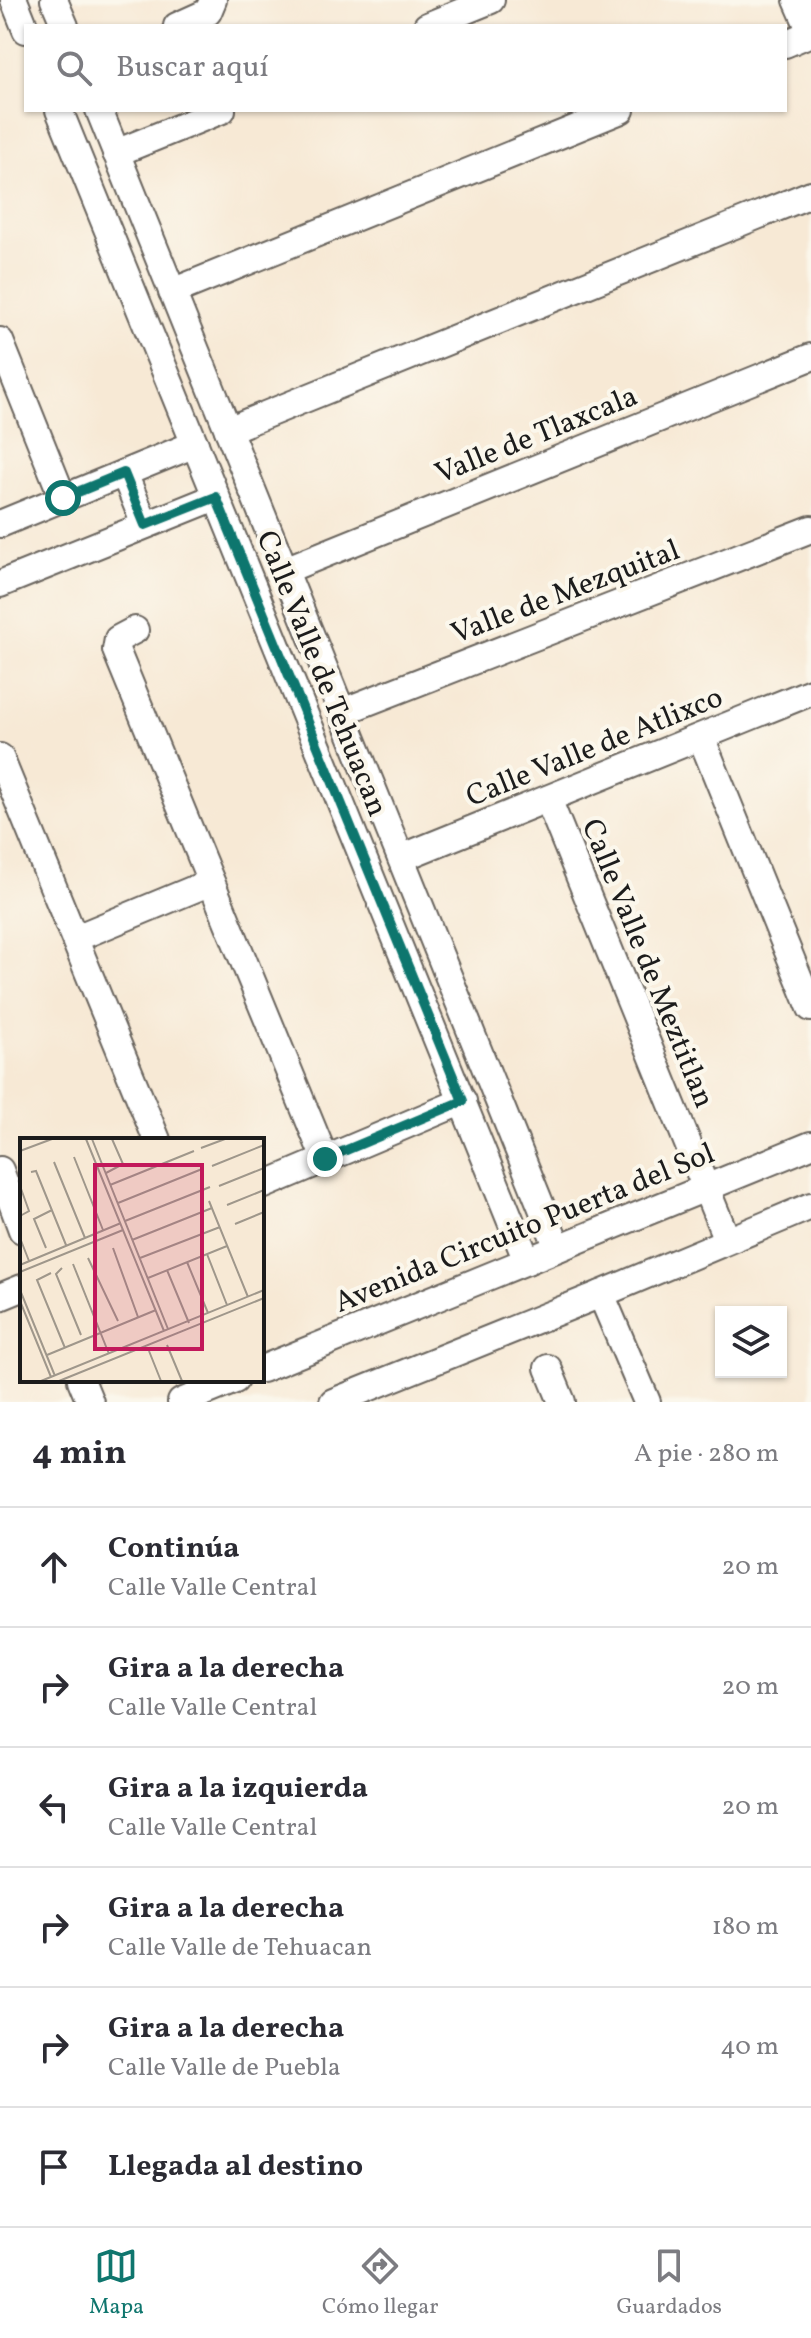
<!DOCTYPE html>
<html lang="es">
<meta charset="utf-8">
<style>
body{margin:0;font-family:Vollkorn,serif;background:#f7f7f7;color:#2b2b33}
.controls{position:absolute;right:24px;bottom:24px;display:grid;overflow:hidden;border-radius:0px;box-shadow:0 2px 6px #0004}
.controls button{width:72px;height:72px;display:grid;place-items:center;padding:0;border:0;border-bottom:2px solid #e1e1e2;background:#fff;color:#2b2b33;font:40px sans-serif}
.stop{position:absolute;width:24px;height:24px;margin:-18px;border:6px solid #0f766e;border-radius:50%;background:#fff}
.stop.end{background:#0f766e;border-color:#fff;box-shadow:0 2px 8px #0008}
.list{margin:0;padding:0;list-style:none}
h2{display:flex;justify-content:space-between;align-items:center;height:104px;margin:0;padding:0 32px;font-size:34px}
h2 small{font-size:26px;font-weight:400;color:#7c7c81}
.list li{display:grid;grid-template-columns:52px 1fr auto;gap:24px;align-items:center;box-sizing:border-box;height:120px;padding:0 32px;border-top:2px solid #e1e1e2}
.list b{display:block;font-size:30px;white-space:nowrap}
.list p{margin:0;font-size:26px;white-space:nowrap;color:#7c7c81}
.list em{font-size:26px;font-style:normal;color:#7c7c81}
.icon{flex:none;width:44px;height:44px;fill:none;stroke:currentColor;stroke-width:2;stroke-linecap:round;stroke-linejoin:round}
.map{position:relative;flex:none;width:811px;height:1402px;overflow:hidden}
.search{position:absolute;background:#fff;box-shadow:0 2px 6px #0004;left:24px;right:24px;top:24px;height:88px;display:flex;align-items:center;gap:20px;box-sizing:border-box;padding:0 28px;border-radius:0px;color:#7c7c81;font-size:30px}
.sheet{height:824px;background:#fff}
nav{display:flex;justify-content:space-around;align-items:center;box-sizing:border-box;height:112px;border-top:2px solid #e1e1e2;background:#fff;font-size:22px;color:#7c7c81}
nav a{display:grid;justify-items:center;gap:4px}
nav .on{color:#0f766e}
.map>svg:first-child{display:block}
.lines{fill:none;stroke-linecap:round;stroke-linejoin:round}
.minor-casing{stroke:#69645d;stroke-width:30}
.minor{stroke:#fff;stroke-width:26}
.route{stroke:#0f766e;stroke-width:10}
.labels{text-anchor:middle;stroke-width:8;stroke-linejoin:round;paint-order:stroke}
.street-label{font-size:30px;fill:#1c1c1c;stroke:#fbf7ec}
.inset-road{fill:none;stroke:#9f978b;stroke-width:2}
.view{fill:#c2185b;fill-opacity:0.15;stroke:#c2185b;stroke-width:4}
.inset-edge{fill:none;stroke:#1c1c1c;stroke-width:4}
</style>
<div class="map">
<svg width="811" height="1402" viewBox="0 0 811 1402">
<rect width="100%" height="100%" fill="#fbf7ec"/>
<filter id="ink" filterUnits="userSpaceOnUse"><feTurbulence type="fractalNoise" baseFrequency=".0125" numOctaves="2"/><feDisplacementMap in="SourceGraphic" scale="16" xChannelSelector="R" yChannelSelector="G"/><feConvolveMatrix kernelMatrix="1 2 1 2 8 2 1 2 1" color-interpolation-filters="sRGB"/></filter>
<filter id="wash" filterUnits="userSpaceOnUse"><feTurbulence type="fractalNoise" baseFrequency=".006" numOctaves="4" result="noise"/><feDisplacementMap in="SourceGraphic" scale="32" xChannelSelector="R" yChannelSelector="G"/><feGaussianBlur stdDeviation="1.8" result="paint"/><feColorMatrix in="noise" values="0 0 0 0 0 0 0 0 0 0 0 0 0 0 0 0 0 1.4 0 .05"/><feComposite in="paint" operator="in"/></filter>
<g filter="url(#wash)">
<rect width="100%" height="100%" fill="#f7e9d5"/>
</g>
<g filter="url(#ink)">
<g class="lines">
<defs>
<g id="minor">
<polyline points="14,0 26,30"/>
<polyline points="54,0 65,26"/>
<polyline points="797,0 811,32"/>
<polyline points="177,26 208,12 213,0"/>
<polyline points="427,26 491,0"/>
<polyline points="785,44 811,33"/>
<polyline points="59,110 527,1261"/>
<polyline points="99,110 558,1248"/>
<polyline points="116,153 222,110"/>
<polyline points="172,292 621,110"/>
<polyline points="0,341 63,498"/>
<polyline points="228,430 811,194"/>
<polyline points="124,473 145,525"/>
<polyline points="0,524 195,444"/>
<polyline points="285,570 811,357"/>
<polyline points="0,584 216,497"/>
<polyline points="135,630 118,639 116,650 325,1159"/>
<polyline points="342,712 811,529"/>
<polyline points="701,737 811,1008"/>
<polyline points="0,757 157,1140"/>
<polyline points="548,799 727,1240"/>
<polyline points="401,858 811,692"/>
<polyline points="76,938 211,882"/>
<polyline points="0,1170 22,1230"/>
<polyline points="262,1186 463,1101"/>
<polyline points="601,1294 647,1402"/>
<polyline points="0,1297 22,1288"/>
<polyline points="548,1368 562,1402"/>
<polyline points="262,1369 811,1145"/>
<polyline points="81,1380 90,1402"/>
<polyline points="181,1402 235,1380"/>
<polyline points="333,1402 601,1294 811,1206"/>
</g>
</defs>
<!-- minor casing -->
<use href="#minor" class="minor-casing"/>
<!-- minor -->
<use href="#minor" class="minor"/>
</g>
</g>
<g class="lines" filter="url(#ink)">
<!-- route -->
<polyline class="route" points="63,498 124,473 145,525 216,497 463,1101 325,1159"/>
</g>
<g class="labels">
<!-- street labels -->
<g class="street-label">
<text transform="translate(536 434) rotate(-22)" y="10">Valle de Tlaxcala</text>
<text transform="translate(565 591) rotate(-21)" y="10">Valle de Mezquital</text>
<text transform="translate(323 673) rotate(68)" y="10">Calle Valle de Tehuacan</text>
<text transform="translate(594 746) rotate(-22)" y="10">Calle Valle de Atlixco</text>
<text transform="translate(649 963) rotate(68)" y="10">Calle Valle de Meztitlan</text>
<text transform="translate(524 1227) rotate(-22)" y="10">Avenida Circuito Puerta del Sol</text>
</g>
</g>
<!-- overview -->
<g transform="translate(20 1138)">
<rect width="244" height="244" fill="#f7e9d5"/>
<path class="inset-road" d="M66 1 144 193M72 1 148 191M181 10 205 1M0 13 32 1M54 19 83 92M34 24 65 100M192 28 244 7M11 34 16 33 46 107M86 35 103 26 92 1M90 47 174 13M0 48 9 73 0 78M199 48 244 30M189 63 228 159M98 65 182 31M207 67 244 52M105 83 190 49M215 86 244 74M0 100 9 123M112 102 192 70M26 110 14 81 32 72M93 110 118 179M187 116 207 167M68 120 98 183M120 120 200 89M167 124 188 175M53 126 89 216M0 127 101 85M42 130 36 136 61 197M147 132 169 185M0 134 103 92M31 135 17 142 45 210M128 140 207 108M0 152 35 238M0 163 31 239M147 207 162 243M129 213 141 243M27 217 136 172M21 243 244 152M39 243 244 160"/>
<path class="view" d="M75 27H182V211H75Z"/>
<rect width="244" height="244" class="inset-edge"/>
</g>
</svg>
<div class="controls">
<button><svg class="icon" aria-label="layers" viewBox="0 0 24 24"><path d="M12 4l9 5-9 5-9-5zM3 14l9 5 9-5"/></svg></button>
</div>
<div class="stop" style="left:63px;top:498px"></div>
<div class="stop end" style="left:325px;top:1159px"></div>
<div class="search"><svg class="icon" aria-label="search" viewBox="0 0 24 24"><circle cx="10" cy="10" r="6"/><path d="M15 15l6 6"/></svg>Buscar aquí</div>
</div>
<section class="sheet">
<h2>4 min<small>A pie · 280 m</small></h2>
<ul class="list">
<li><svg class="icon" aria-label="ahead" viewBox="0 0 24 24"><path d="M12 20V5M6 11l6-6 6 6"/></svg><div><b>Continúa</b><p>Calle Valle Central</p></div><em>20 m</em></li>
<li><svg class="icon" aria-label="right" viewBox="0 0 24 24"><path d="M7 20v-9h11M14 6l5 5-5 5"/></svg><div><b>Gira a la derecha</b><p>Calle Valle Central</p></div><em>20 m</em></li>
<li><svg class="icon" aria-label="left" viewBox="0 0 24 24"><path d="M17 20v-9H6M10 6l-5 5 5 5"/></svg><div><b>Gira a la izquierda</b><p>Calle Valle Central</p></div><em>20 m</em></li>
<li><svg class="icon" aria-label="right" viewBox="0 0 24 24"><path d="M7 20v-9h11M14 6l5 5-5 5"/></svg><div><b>Gira a la derecha</b><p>Calle Valle de Tehuacan</p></div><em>180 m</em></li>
<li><svg class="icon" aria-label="right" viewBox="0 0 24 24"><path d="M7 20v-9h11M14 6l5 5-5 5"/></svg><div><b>Gira a la derecha</b><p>Calle Valle de Puebla</p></div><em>40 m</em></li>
<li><svg class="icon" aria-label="arrive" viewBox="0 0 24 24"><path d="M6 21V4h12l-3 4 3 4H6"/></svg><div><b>Llegada al destino</b></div></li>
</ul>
</section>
<nav>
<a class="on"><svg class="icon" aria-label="map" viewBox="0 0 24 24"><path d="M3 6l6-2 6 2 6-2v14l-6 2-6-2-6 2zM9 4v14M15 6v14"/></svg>Mapa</a>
<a><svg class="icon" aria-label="directions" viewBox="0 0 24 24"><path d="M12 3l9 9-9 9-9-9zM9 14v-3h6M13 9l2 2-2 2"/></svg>Cómo llegar</a>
<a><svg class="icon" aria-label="saved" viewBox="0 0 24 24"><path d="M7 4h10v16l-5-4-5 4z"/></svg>Guardados</a>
</nav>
